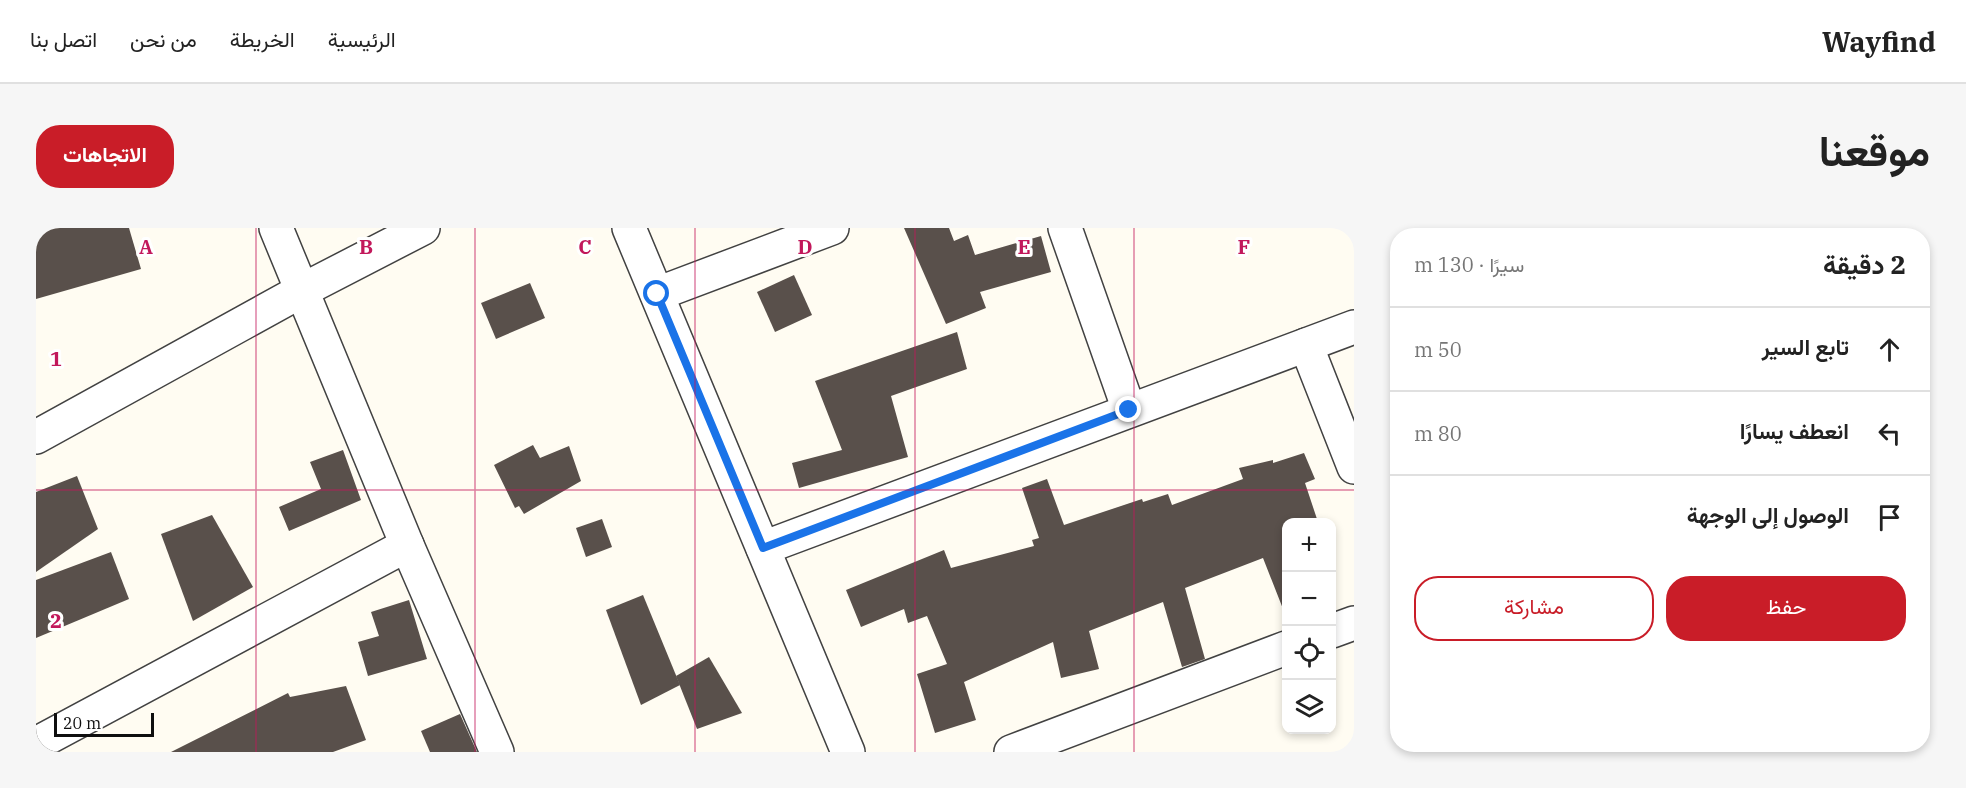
<!DOCTYPE html>
<html lang="ar">
<meta charset="utf-8">
<style>
body{margin:0;font-family:"IBM Plex Serif",Vazirmatn,serif;background:#f6f6f6;color:#222;direction:rtl}
.controls{position:absolute;right:18px;bottom:18px;display:grid;overflow:hidden;border-radius:12px;box-shadow:0 3px 9px #0003}
.controls button{width:54px;height:54px;display:grid;place-items:center;padding:0;border:0;border-bottom:2px solid #e0e0e0;background:#fff;color:#222;font:30px sans-serif}
.scale{position:absolute;left:18px;bottom:15px;width:100px;box-sizing:border-box;padding-left:6px;border:3px solid #0f0f0f;border-top:0;font-size:16px;line-height:21px;white-space:nowrap;color:#0f0f0f;-webkit-text-stroke:4px #fff;paint-order:stroke}
.stop{position:absolute;width:18px;height:18px;margin:-14px;border:4px solid #1a73e8;border-radius:50%;background:#fff}
.stop.end{background:#1a73e8;border-color:#fff;box-shadow:0 2px 6px #0008}
.list{margin:0;padding:0;list-style:none}
h2{display:flex;justify-content:space-between;align-items:center;height:78px;margin:0;padding:0 24px;font-size:26px}
h2 small{font-size:20px;font-weight:400;color:#767676}
.list li{display:grid;grid-template-columns:39px 1fr auto;gap:18px;align-items:center;box-sizing:border-box;height:84px;padding:0 24px;border-top:2px solid #e0e0e0}
.list b{display:block;font-size:22px;white-space:nowrap}
.list em{font-size:20px;font-style:normal;color:#767676}
.actions{display:flex;gap:12px;padding:18px 24px}
.actions a{flex:1;padding:14px 0;border:2px solid #c91d28;border-radius:24px;text-align:center;font-size:21px;color:#c91d28}
.actions .main{background:#c91d28;color:#fff}
.icon{flex:none;width:33px;height:33px;fill:none;stroke:currentColor;stroke-width:2;stroke-linecap:round;stroke-linejoin:round}
.map{position:relative;flex:none;width:1318px;height:524px;overflow:hidden;direction:ltr;border-radius:24px}
header{display:flex;align-items:center;gap:36px;box-sizing:border-box;height:84px;padding:0 30px;background:#fff;border-bottom:2px solid #e0e0e0}
header strong{font-size:28px}
nav{display:flex;gap:33px;margin-inline-start:auto;font-size:21px}
.intro{display:flex;align-items:center;justify-content:space-between;box-sizing:border-box;height:144px;padding:0 36px}
h1{margin:0;font-size:42px}
.button{padding:15px 27px;border-radius:24px;background:#c91d28;color:#fff;font-size:21px;font-weight:700}
main{display:flex;gap:36px;padding:0 36px}
aside{flex:1;background:#fff;border-radius:24px;box-shadow:0 3px 9px #0003}
.map>svg:first-child{display:block}
.building{fill:#59504b}
.lines{fill:none;stroke-linecap:round;stroke-linejoin:round}
.minor-casing{stroke:#424242;stroke-width:36}
.minor{stroke:#fff;stroke-width:33}
.route{stroke:#1a73e8;stroke-width:8}
.grid{fill:none;stroke:#c2185b;stroke-width:1.5;stroke-opacity:0.55}
.grid-label{font-size:20px;text-anchor:middle;font-weight:bold;fill:#c2185b;stroke:#fff;stroke-width:6;stroke-linejoin:round;paint-order:stroke}
</style>
<header>
<strong>Wayfind</strong>
<nav><a>الرئيسية</a><a>الخريطة</a><a>من نحن</a><a>اتصل بنا</a></nav>
</header>
<div class="intro"><h1>موقعنا</h1><a class="button">الاتجاهات</a></div>
<main>
<aside>
<h2>2 دقيقة<small>سيرًا · 130 m</small></h2>
<ul class="list">
<li><svg class="icon" aria-label="ahead" viewBox="0 0 24 24"><path d="M12 20V5M6 11l6-6 6 6"/></svg><div><b>تابع السير</b></div><em>50 m</em></li>
<li><svg class="icon" aria-label="left" viewBox="0 0 24 24"><path d="M17 20v-9H6M10 6l-5 5 5 5"/></svg><div><b>انعطف يسارًا</b></div><em>80 m</em></li>
<li><svg class="icon" aria-label="arrive" viewBox="0 0 24 24"><path d="M6 21V4h12l-3 4 3 4H6"/></svg><div><b>الوصول إلى الوجهة</b></div></li>
</ul>
<div class="actions"><a class="main">حفظ</a><a>مشاركة</a></div>
</aside>
<div class="map">
<svg width="1318" height="524" viewBox="0 0 1318 524">
<rect width="100%" height="100%" fill="#fffcf2"/>
<!-- building -->
<g class="building">
<polygon points="0,0 93,0 105,41 0,71"/>
<polygon points="868,0 913,0 918,13 932,7 939,27 1005,8 1015,44 944,64 950,80 910,96"/>
<polygon points="758,47 776,87 739,104 721,64"/>
<polygon points="494,55 509,90 460,111 445,75"/>
<polygon points="921,104 931,141 855,168 872,229 763,260 756,235 806,222 779,153"/>
<polygon points="497,217 504,230 533,218 545,253 488,286 483,278 479,280 458,237"/>
<polygon points="307,222 325,272 253,303 243,279 285,261 274,234"/>
<polygon points="1268,225 1279,251 1269,255 1282,294 1251,294 1251,386 1249,386 1227,330 1149,360 1169,431 1146,439 1127,374 1053,403 1063,441 1025,450 1017,414 928,454 940,492 899,505 881,446 911,436 891,388 872,395 868,381 825,399 810,362 908,322 915,340 998,318 996,312 1003,310 986,260 1011,251 1028,297 1106,271 1107,274 1132,266 1136,277 1207,251 1203,240 1237,232 1237,235"/>
<polygon points="41,248 62,301 0,344 0,264"/>
<polygon points="176,287 217,359 157,393 125,306"/>
<polygon points="566,291 576,319 550,329 540,300"/>
<polygon points="75,324 93,371 0,410 0,352"/>
<polygon points="607,367 644,457 605,477 570,382"/>
<polygon points="373,372 391,431 332,448 322,414 343,408 335,384"/>
<polygon points="673,429 706,485 661,501 640,448"/>
<polygon points="310,458 330,512 297,524 135,524 252,465 254,469"/>
<polygon points="424,486 441,524 394,524 385,503"/>
</g>
<g class="lines">
<defs>
<g id="minor">
<polyline points="240,0 371,317 461,524"/>
<polyline points="593,0 812,524"/>
<polyline points="1029,0 1093,182"/>
<polyline points="621,66 796,0"/>
<polyline points="1270,117 1318,239"/>
<polyline points="0,209 265,63 387,0"/>
<polyline points="727,320 1318,99"/>
<polyline points="1296,403 1318,395"/>
<polyline points="0,516 371,317"/>
<polyline points="975,524 1250,420"/>
</g>
</defs>
<!-- minor casing -->
<use href="#minor" class="minor-casing"/>
<!-- minor -->
<use href="#minor" class="minor"/>
</g>
<g class="lines">
<!-- route -->
<polyline class="route" points="621,66 727,320 1093,182"/>
</g>
<!-- grid -->
<path class="grid" d="M220 0V524M439 0V524M659 0V524M879 0V524M1098 0V524M0 262H1318"/>
<g class="grid-label">
<text x="110" y="26">A</text>
<text x="330" y="26">B</text>
<text x="549" y="26">C</text>
<text x="769" y="26">D</text>
<text x="988" y="26">E</text>
<text x="1208" y="26">F</text>
<text x="20" y="138">1</text>
<text x="20" y="400">2</text>
</g>
</svg>
<div class="controls">
<button>+</button>
<button>−</button>
<button><svg class="icon" aria-label="locate" viewBox="0 0 24 24"><circle cx="12" cy="12" r="6"/><path d="M12 2v4M12 18v4M2 12h4M18 12h4"/></svg></button>
<button><svg class="icon" aria-label="layers" viewBox="0 0 24 24"><path d="M12 4l9 5-9 5-9-5zM3 14l9 5 9-5"/></svg></button>
</div>
<div class="scale">20 m</div>
<div class="stop" style="left:621px;top:66px"></div>
<div class="stop end" style="left:1093px;top:182px"></div>
</div>
</main>
